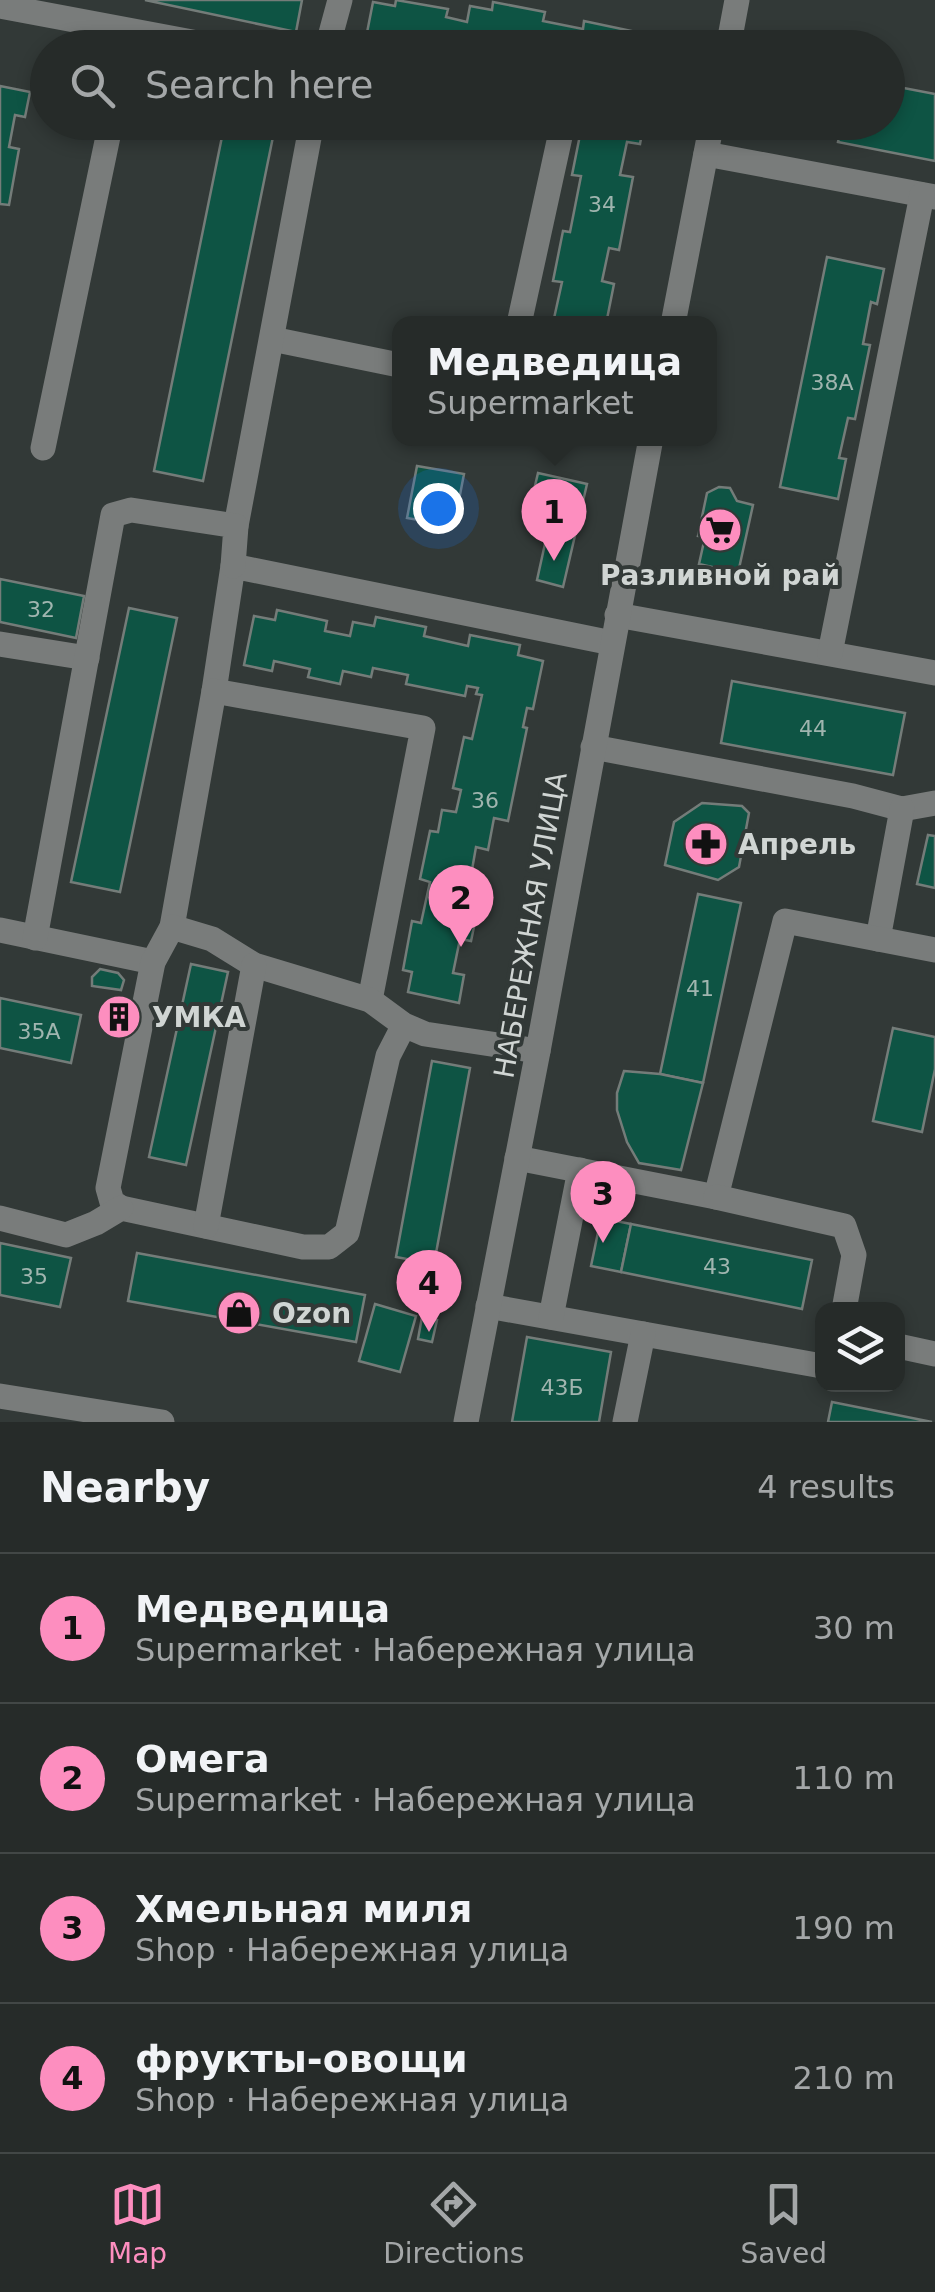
<!DOCTYPE html>
<meta charset="utf-8">
<style>
body{margin:0;font-family:"DejaVu Sans",sans-serif;background:#2e3331;color:#f1f3f6}
.controls{position:absolute;right:30px;bottom:30px;display:grid;overflow:hidden;border-radius:20px;box-shadow:0 5px 15px #0003}
.controls button{width:90px;height:90px;display:grid;place-items:center;padding:0;border:0;border-bottom:2px solid #424746;background:#262b29;color:#f1f3f6;font:50px sans-serif}
.you{position:absolute;left:438px;top:508px;width:35px;height:35px;margin:-25px;border:8px solid #fff;border-radius:50%;background:#1a73e8;box-shadow:0 0 0 15px #1a73e833}
.badge{display:grid;place-items:center;width:65px;height:65px;border-radius:50%;background:#fd8ebf;color:#111;font-size:32px;font-weight:700}
.pin{position:absolute;translate:-50% -82px;filter:drop-shadow(0 2px 5px #0008)}
.pin::after{content:'';position:absolute;top:52px;width:35px;height:30px;background:inherit;clip-path:polygon(0 0,100% 0,50% 100%)}
.popup{position:absolute;left:392px;top:316px;width:325px;height:130px;box-sizing:border-box;display:grid;place-content:center;border-radius:20px;background:#262b29;filter:drop-shadow(0 2px 8px #0005);font-size:32px;white-space:nowrap;color:#a4a7a8}
.popup b{font-size:38px;color:#f1f3f6}
.popup::after{content:'';position:absolute;left:50%;top:100%;margin-left:-20px;border:20px solid transparent;border-top-color:#262b29}
.list{margin:0;padding:0;list-style:none}
h2{display:flex;justify-content:space-between;align-items:center;height:130px;margin:0;padding:0 40px;font-size:42px}
h2 small{font-size:32px;font-weight:400;color:#a4a7a8}
.list li{display:grid;grid-template-columns:65px 1fr auto;gap:30px;align-items:center;box-sizing:border-box;height:150px;padding:0 40px;border-top:2px solid #424746}
.list b{display:block;font-size:38px;white-space:nowrap}
.list p{margin:0;font-size:32px;white-space:nowrap;color:#a4a7a8}
.list em{font-size:32px;font-style:normal;color:#a4a7a8}
.icon{flex:none;width:55px;height:55px;fill:none;stroke:currentColor;stroke-width:2;stroke-linecap:round;stroke-linejoin:round}
.map{position:relative;flex:none;width:935px;height:1422px;overflow:hidden}
.search{position:absolute;background:#262b29;box-shadow:0 5px 15px #0003;left:30px;right:30px;top:30px;height:110px;display:flex;align-items:center;gap:25px;box-sizing:border-box;padding:0 35px;border-radius:55px;color:#a4a7a8;font-size:38px}
.sheet{height:730px;background:#262b29}
nav{display:flex;justify-content:space-around;align-items:center;box-sizing:border-box;height:140px;border-top:2px solid #424746;background:#262b29;font-size:28px;color:#a4a7a8}
nav a{display:grid;justify-items:center;gap:5px}
nav .on{color:#fd8ebf}
.map>svg:first-child{display:block}
.building{fill:#0e5444;stroke:#747c79;stroke-width:2.5}
.lines{fill:none;stroke-linecap:round;stroke-linejoin:round}
.minor{stroke:#797c7b;stroke-width:25}
.labels{text-anchor:middle;stroke-width:8;stroke-linejoin:round;paint-order:stroke}
.number-label{font-size:22px;fill:#a0b5af}
.poi-label{font-size:28px;font-weight:bold;fill:#d0d5d3;stroke:#323937;text-anchor:start}
.street-label{font-size:28px;fill:#d0d5d3;stroke:#323937}
</style>
<div class="map">
<svg width="935" height="1422" viewBox="0 0 935 1422">
<rect width="100%" height="100%" fill="#323937"/>
<!-- building -->
<g class="building">
<polygon points="145,0 302,0 296,32"/>
<polygon points="396,0 448,9 446,17 467,22 470,6 492,10 493,2 545,12 543,21 583,29 584,21 636,32 634,40 659,45 659,48 364,48 373,2 395,6"/>
<polygon points="888,85 935,94 935,161 838,142 842,122 888,122"/>
<polygon points="0,86 30,92 25,117 15,115 9,147 19,149 9,205 0,204"/>
<polygon points="225,122 276,122 203,481 154,471"/>
<polygon points="591,122 644,122 640,144 627,142 620,175 633,177 619,250 609,248 602,281 614,284 606,324 546,324 553,323 562,282 553,281 563,231 570,232 581,176 572,175 582,125 590,127"/>
<polygon points="827,257 884,269 877,304 871,302 863,344 870,345 855,419 848,418 839,458 846,459 838,499 780,487"/>
<polygon points="417,466 464,474 454,526 407,518"/>
<polygon points="538,473 587,484 563,587 537,580 552,512 530,507"/>
<polygon points="719,487 730,488 737,501 753,505 738,573 699,564 705,537 698,536 707,493"/>
<polygon points="0,579 84,596 76,638 0,622"/>
<polygon points="129,608 177,618 120,892 71,882"/>
<polygon points="277,610 327,621 325,631 350,636 353,622 374,626 376,617 426,627 424,636 468,646 470,635 520,645 518,655 543,661 533,709 527,708 523,727 527,728 508,821 494,818 488,850 476,847 470,881 483,884 471,941 460,939 453,973 464,975 459,1003 408,992 412,972 403,970 412,921 421,923 430,882 420,879 430,831 438,832 442,810 456,812 461,790 453,788 464,737 472,739 482,695 476,694 478,688 467,686 465,696 406,684 408,675 373,668 371,677 343,671 340,684 308,677 310,669 274,661 272,671 244,665 254,616 275,620"/>
<polygon points="732,681 905,713 893,775 721,743"/>
<polygon points="702,803 742,806 749,813 739,867 718,880 665,865 674,822"/>
<polygon points="928,835 935,836 935,888 917,884"/>
<polygon points="698,894 741,903 703,1083 660,1074"/>
<polygon points="191,964 228,972 186,1165 149,1157"/>
<polygon points="100,969 118,973 124,980 121,990 92,986 92,977"/>
<polygon points="0,998 81,1015 71,1063 0,1048"/>
<polygon points="111,999 134,1004 127,1036 104,1031"/>
<polygon points="893,1028 935,1037 935,1069 922,1132 873,1121"/>
<polygon points="432,1061 470,1068 434,1264 396,1257"/>
<polygon points="624,1071 660,1074 703,1083 681,1170 639,1163 627,1142 617,1110 617,1093"/>
<polygon points="601,1218 631,1224 621,1272 591,1266"/>
<polygon points="631,1224 812,1260 802,1309 621,1272"/>
<polygon points="0,1243 71,1258 60,1307 0,1295"/>
<polygon points="137,1253 365,1295 356,1342 128,1301"/>
<polygon points="375,1304 416,1316 400,1372 359,1361"/>
<polygon points="422,1317 437,1320 432,1342 418,1339"/>
<polygon points="527,1337 611,1352 599,1422 512,1422"/>
<polygon points="832,1402 932,1422 828,1422"/>
</g>
<g class="lines">
<!-- minor -->
<g class="minor">
<polyline points="0,6 224,48"/>
<polyline points="327,48 340,0"/>
<polyline points="728,48 737,0"/>
<polyline points="706,154 935,197"/>
<polyline points="519,324 563,123 561,122"/>
<polyline points="673,324 712,122"/>
<polyline points="272,339 399,365"/>
<polyline points="43,448 111,122"/>
<polyline points="236,526 312,122"/>
<polyline points="617,615 935,673"/>
<polyline points="0,644 87,658"/>
<polyline points="830,653 922,195"/>
<polyline points="214,691 233,566 612,643"/>
<polyline points="593,747 853,796 902,809 935,803"/>
<polyline points="172,927 214,691 423,728 370,1000"/>
<polyline points="0,930 153,962"/>
<polyline points="35,938 113,515 131,510 236,526 233,566"/>
<polyline points="878,939 902,809"/>
<polyline points="404,1025 388,1056 347,1233 329,1247 303,1247 121,1208 112,1202 108,1188 153,962 172,927 212,939 254,965 370,1000 404,1025 425,1034 538,1051"/>
<polyline points="517,1158 716,1197 785,921 935,950"/>
<polyline points="716,1197 844,1226 854,1255 844,1310"/>
<polyline points="0,1218 66,1235 96,1223 121,1208"/>
<polyline points="206,1226 254,965"/>
<polyline points="488,1306 822,1366"/>
<polyline points="551,1317 580,1170"/>
<polyline points="898,1346 935,1354"/>
<polyline points="0,1396 162,1422"/>
<polyline points="466,1422 538,1051 651,438"/>
<polyline points="625,1422 643,1334"/>
</g>
</g>
<!-- icons -->
<defs>
<symbol id="supermarket-disc" viewBox="-11 -11 22 22"><circle r="9.5" fill="#fd8ebf" stroke="#323937"/><path d="M-6-5.5h2.5l.6 2H6L4.5 2H-2.5L-4.4-4H-6ZM-1.5 3.2a1.3 1.3 0 1 0 .1 0ZM3 3.2a1.3 1.3 0 1 0 .1 0Z" fill="#111"/></symbol>
<symbol id="pharmacy-disc" viewBox="-11 -11 22 22"><circle r="9.5" fill="#fd8ebf" stroke="#323937"/><path d="M-2-6h4v4h4v4h-4v4h-4v-4h-4v-4h4Z" fill="#111"/></symbol>
<symbol id="building-disc" viewBox="-11 -11 22 22"><circle r="9.5" fill="#fd8ebf" stroke="#323937"/><path d="M-4-6H4V6H1V3H-1V6H-4ZM-2.5-4.3h1.7v1.8h-1.7ZM.8-4.3h1.7v1.8H.8ZM-2.5-1h1.7V.8h-1.7ZM.8-1h1.7V.8H.8Z" fill="#111"/></symbol>
<symbol id="shop-disc" viewBox="-11 -11 22 22"><circle r="9.5" fill="#fd8ebf" stroke="#323937"/><path d="M-5-2.5h2.3a2.7 3.5 0 0 1 5.4 0H5L5.5 6h-11ZM-1.5-2.5h3a1.5 2.3 0 0 0-3 0Z" fill="#111"/></symbol>
</defs>
<g fill-rule="evenodd">
<use href="#supermarket-disc" x="695" y="505" width="50" height="50"/>
<use href="#pharmacy-disc" x="681" y="819" width="50" height="50"/>
<use href="#building-disc" x="94" y="992" width="50" height="50"/>
<use href="#shop-disc" x="214" y="1288" width="50" height="50"/>
</g>
<g class="labels">
<!-- number labels -->
<g class="number-label">
<text x="602" y="212">34</text>
<text x="832" y="390">38А</text>
<text x="41" y="617">32</text>
<text x="813" y="736">44</text>
<text x="485" y="808">36</text>
<text x="700" y="996">41</text>
<text x="39" y="1039">35А</text>
<text x="717" y="1274">43</text>
<text x="34" y="1284">35</text>
<text x="562" y="1395">43Б</text>
</g>
<!-- poi labels -->
<g class="poi-label">
<text x="720" y="585" text-anchor="middle">Разливной рай</text>
<text x="738" y="854">Апрель</text>
<text x="152" y="1027">УМКА</text>
<text x="272" y="1323">Ozon</text>
</g>
<!-- street labels -->
<g class="street-label">
<text transform="translate(530 925) rotate(-80)" y="10">НАБЕРЕЖНАЯ УЛИЦА</text>
</g>
</g>
</svg>
<div class="controls">
<button><svg class="icon" aria-label="layers" viewBox="0 0 24 24"><path d="M12 4l9 5-9 5-9-5zM3 14l9 5 9-5"/></svg></button>
</div>
<div class="you"></div>
<div class="pin badge" style="left:554px;top:561px">1</div>
<div class="popup"><b>Медведица</b>Supermarket</div>
<div class="pin badge" style="left:461px;top:947px">2</div>
<div class="pin badge" style="left:603px;top:1243px">3</div>
<div class="pin badge" style="left:429px;top:1332px">4</div>
<div class="search"><svg class="icon" aria-label="search" viewBox="0 0 24 24"><circle cx="10" cy="10" r="6"/><path d="M15 15l6 6"/></svg>Search here</div>
</div>
<section class="sheet">
<h2>Nearby<small>4 results</small></h2>
<ul class="list">
<li><span class="badge">1</span><div><b>Медведица</b><p>Supermarket · Набережная улица</p></div><em>30 m</em></li>
<li><span class="badge">2</span><div><b>Омега</b><p>Supermarket · Набережная улица</p></div><em>110 m</em></li>
<li><span class="badge">3</span><div><b>Хмельная миля</b><p>Shop · Набережная улица</p></div><em>190 m</em></li>
<li><span class="badge">4</span><div><b>фрукты-овощи</b><p>Shop · Набережная улица</p></div><em>210 m</em></li>
</ul>
</section>
<nav>
<a class="on"><svg class="icon" aria-label="map" viewBox="0 0 24 24"><path d="M3 6l6-2 6 2 6-2v14l-6 2-6-2-6 2zM9 4v14M15 6v14"/></svg>Map</a>
<a><svg class="icon" aria-label="directions" viewBox="0 0 24 24"><path d="M12 3l9 9-9 9-9-9zM9 14v-3h6M13 9l2 2-2 2"/></svg>Directions</a>
<a><svg class="icon" aria-label="saved" viewBox="0 0 24 24"><path d="M7 4h10v16l-5-4-5 4z"/></svg>Saved</a>
</nav>
